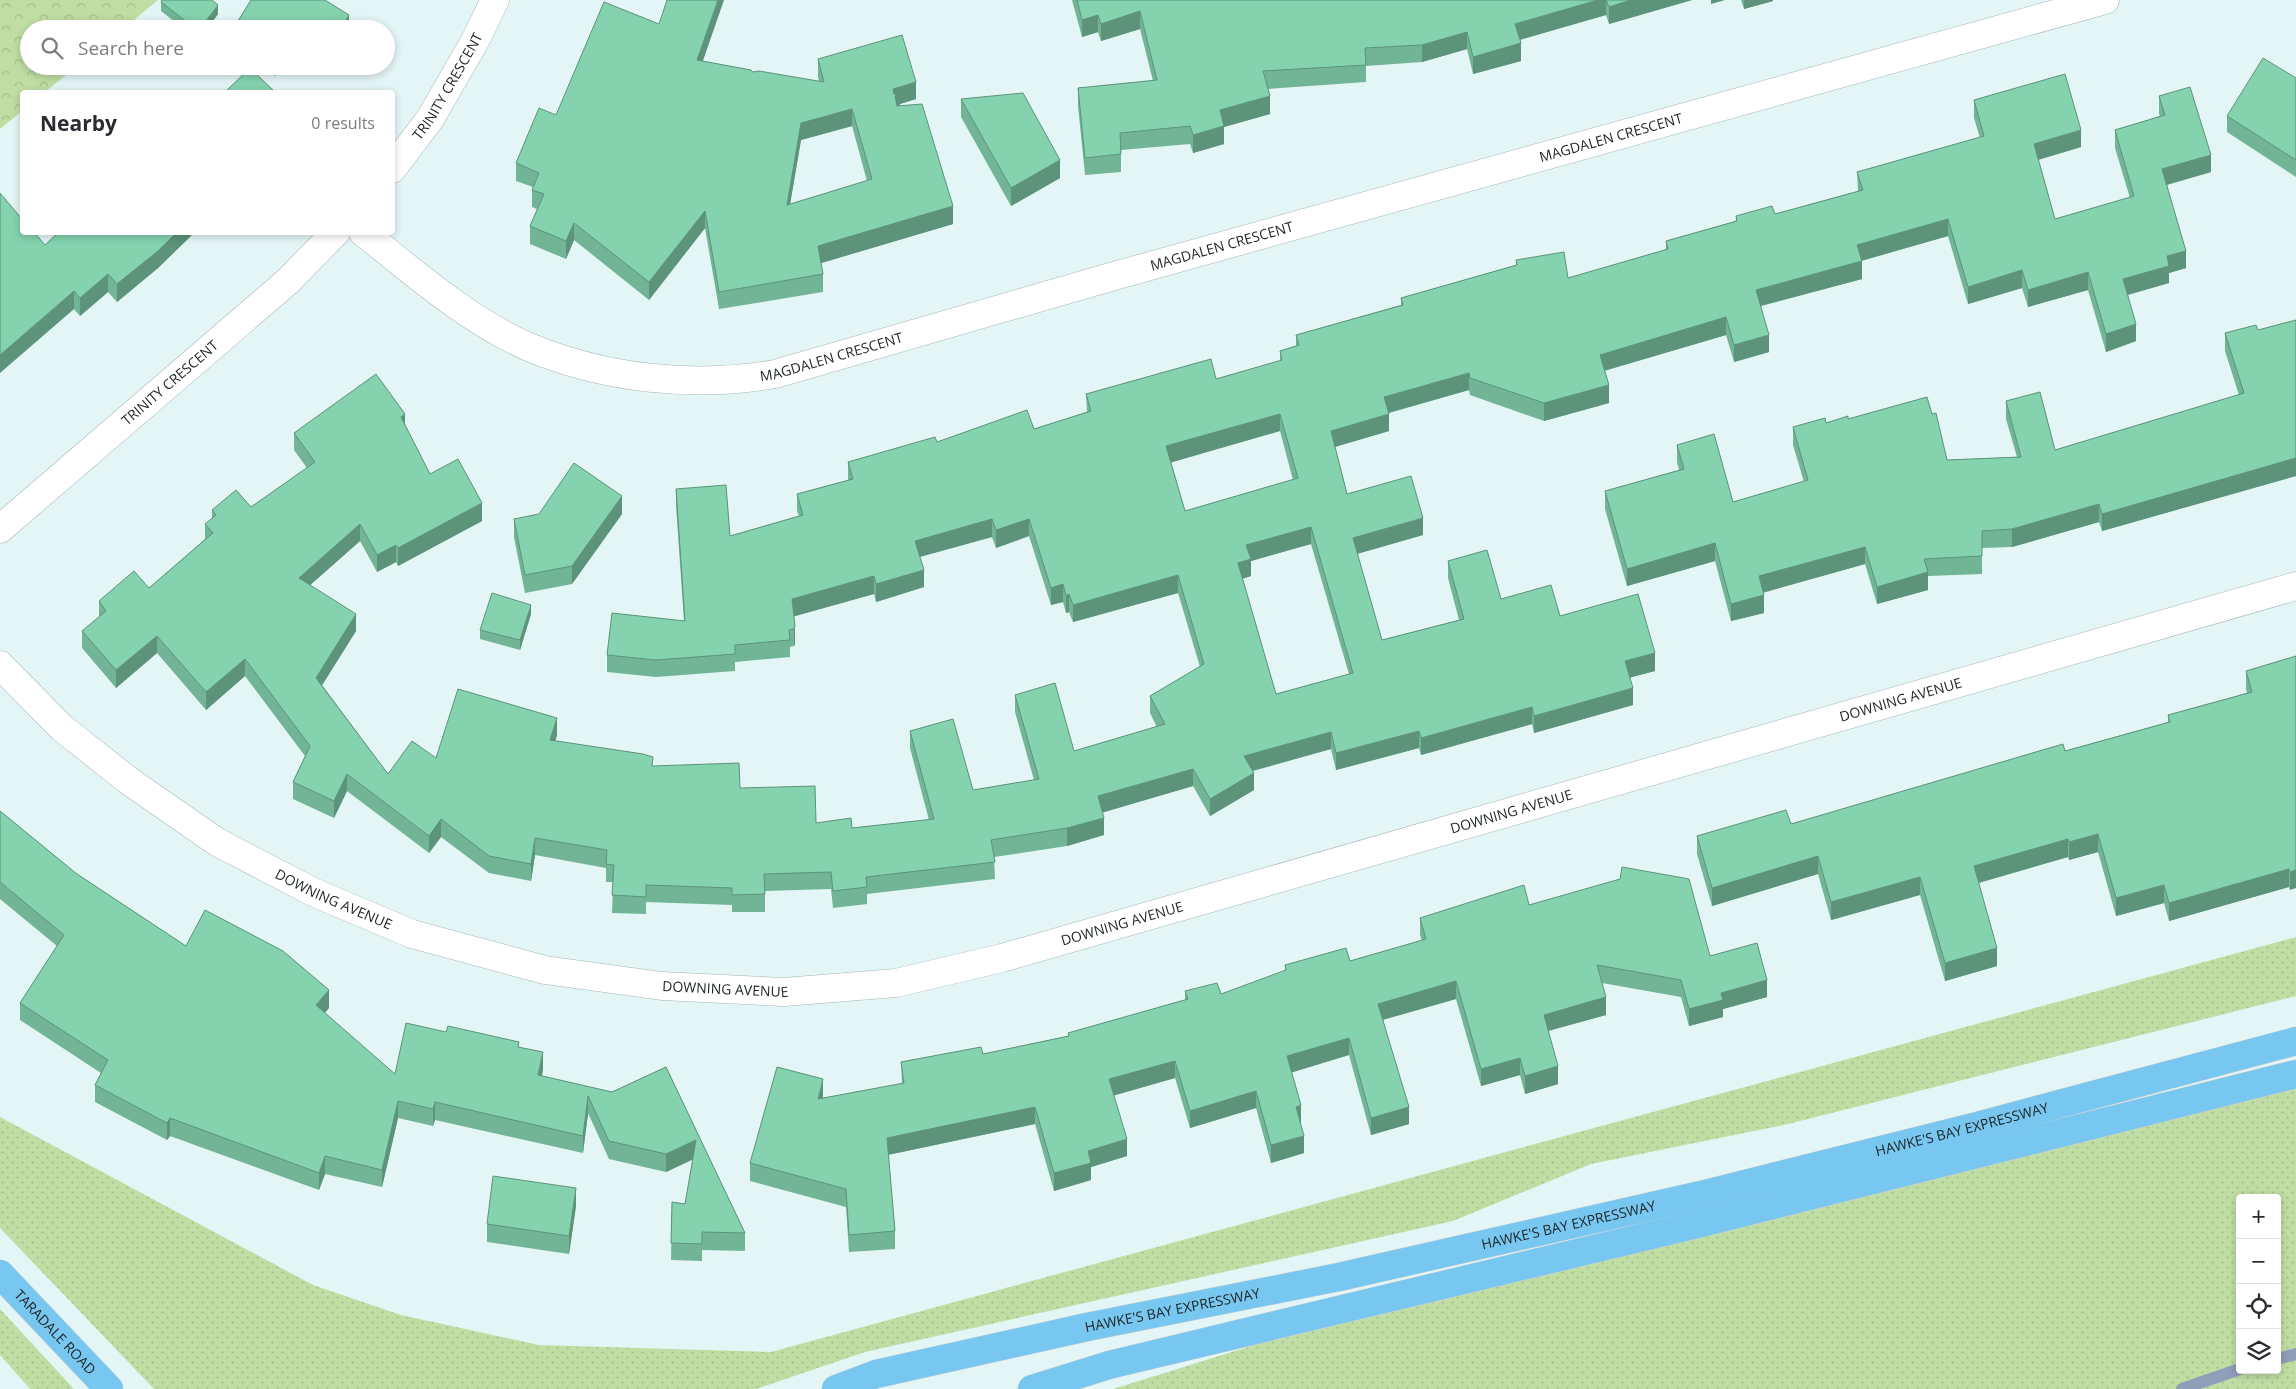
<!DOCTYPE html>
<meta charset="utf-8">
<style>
body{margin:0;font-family:"Open Sans",sans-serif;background:#f7f7f7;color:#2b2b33}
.controls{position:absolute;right:15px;bottom:15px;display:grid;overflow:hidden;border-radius:5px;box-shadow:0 2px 8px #0003}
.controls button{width:45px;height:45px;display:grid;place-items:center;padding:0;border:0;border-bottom:1px solid #e1e1e2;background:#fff;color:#2b2b33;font:25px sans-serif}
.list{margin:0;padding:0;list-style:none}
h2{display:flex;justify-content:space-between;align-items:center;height:65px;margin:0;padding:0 20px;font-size:21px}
h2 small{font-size:16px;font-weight:400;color:#7c7c81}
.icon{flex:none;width:28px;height:28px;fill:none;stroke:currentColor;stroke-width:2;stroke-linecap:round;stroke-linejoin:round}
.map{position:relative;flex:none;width:2296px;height:1389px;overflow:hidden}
.search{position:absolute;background:#fff;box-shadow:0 2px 8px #0003;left:20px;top:20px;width:375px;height:55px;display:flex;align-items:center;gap:12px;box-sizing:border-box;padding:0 18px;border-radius:28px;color:#7c7c81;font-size:19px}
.panel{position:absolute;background:#fff;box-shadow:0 2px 8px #0003;left:20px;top:90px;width:375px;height:145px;border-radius:5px}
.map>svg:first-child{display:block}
.grass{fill:url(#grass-dots);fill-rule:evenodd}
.park{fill:url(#park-crowns)}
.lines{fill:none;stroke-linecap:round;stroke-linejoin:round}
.stream{stroke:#919eb9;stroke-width:12}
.minor-casing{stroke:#a5b5b5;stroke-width:29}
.highway-casing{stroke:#d2d3d3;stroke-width:29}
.minor{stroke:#fff;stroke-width:28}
.highway{stroke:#77c7f0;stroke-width:28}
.wall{fill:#72b596;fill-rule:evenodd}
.shaded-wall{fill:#5c937a}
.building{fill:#84d2ae;stroke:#5c937a;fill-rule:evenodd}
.labels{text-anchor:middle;stroke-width:4.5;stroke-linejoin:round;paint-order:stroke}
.street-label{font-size:14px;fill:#1f2525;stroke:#e4f5f5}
</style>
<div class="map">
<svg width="2296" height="1389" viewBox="0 0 2296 1389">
<defs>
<pattern id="grass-dots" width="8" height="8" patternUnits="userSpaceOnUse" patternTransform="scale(1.25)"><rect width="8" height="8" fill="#c0dea4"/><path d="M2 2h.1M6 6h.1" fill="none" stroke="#a5be8d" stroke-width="1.8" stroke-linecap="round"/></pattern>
<pattern id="park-crowns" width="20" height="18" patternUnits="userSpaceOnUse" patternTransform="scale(1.25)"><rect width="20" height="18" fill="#c0dea4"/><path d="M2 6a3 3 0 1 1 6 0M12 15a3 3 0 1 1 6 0" fill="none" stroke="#a5be8d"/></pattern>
</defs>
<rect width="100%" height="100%" fill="#e4f5f5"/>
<!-- grass -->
<g class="grass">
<polygon points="2296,937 2296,996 1784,1125 1591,1164 1453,1221 865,1352 756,1389 154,1389 0,1228 0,1117 313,1285 401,1315 539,1345 771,1352"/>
<path d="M2296 1077V1389H1113L1277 1338ZM2240 1198H2277V1370H2240Z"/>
<polygon points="0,1309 74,1389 30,1389 0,1355"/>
</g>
<!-- park -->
<polygon class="park" points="0,0 158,0 123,29 29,29 29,66 77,66 45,92 22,92 22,111 0,129"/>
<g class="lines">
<!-- stream -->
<g class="stream">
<polyline points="2277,1359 2296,1354"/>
<polyline points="2182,1389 2240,1369"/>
</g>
<defs>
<g id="minor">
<path id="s1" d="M392 169 430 119 475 41 495 0"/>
<path id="s2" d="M363 232C410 270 473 324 529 347 605 379 694 388 775 374L1114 276 2105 0"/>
<path id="s3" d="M0 529 287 282 336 232"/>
<path id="s4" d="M0 665 62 728 129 781 217 842 313 892 412 934 545 970 662 986 784 992 896 983 1002 958 2296 586"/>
</g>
<g id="highway">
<path id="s5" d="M0 1274 109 1389"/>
<path id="s6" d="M836 1389 876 1374 1087 1327 1339 1277 1701 1195 1977 1126 2296 1041"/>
<polyline points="1032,1389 1109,1365 1694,1225 2296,1074"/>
</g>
</defs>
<!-- minor casing -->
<use href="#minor" class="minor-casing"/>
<!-- highway casing -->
<use href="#highway" class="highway-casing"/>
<!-- minor -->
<use href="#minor" class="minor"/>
<!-- highway -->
<use href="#highway" class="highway"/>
</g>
<!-- wall -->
<g class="wall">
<polygon points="251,0 349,29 233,29"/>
<polygon points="1072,0 1692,0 1609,24 1606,15 1520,40 1521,61 1473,74 1467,49 1422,62 1366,66 1366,82 1268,89 1270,114 1224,127 1224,144 1193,153 1190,144 1121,150 1121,172 1085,175 1078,106 1078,88 1153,81 1140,29 1101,41 1098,32 1082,37"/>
<polygon points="1741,0 1773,0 1773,1 1744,9"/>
<polygon points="161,2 218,14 207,29 184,29 161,11"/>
<path d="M659 24 703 61 753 72 819 81 818 77V59L916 99 900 104V106L953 224 821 263 823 274V292L719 309 705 228 649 300 574 240 566 259 530 244V226L537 209 532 207V190L533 187 516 181V163L556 115ZM852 126 867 181 790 204 801 140Z"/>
<polygon points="260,66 281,66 275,76"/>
<polygon points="2296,78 2296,177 2227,132 2227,116"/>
<path d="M2159 96 2211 172 2167 185 2186 268 2169 273V283L2128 295 2136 341 2106 352 2088 290 2028 307 2022 288 1968 304 1948 236 1861 261 1862 279 1761 306 1769 352 1734 362 1726 335 1604 371 1609 403 1544 421 1470 395 1469 390 1389 413V431L1335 447 1347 494 1423 535 1357 554 1382 640 1459 620 1448 578V561L1501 599 1560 616 1655 671 1630 677 1633 705 1534 733 1532 724 1421 755 1419 748 1336 770 1331 749 1253 771 1254 790 1210 816 1193 786 1102 812 1104 835 1067 846 994 857 995 879 867 894V904L833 908 831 889 765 891V912H732V905L646 902V914L612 913 613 882H606V868L535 855 531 881 489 873 441 837 429 853 347 791 334 818 293 799V782L305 756 245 676 206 710 157 653 116 688 82 648V631L99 617V601L149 588 205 539V524L212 519V510L251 507 307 468 294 450V433L405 426 430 474 482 521 398 566 396 562 377 572 360 541 310 585 356 631 322 685 388 774 436 758 557 735 555 741 740 788 816 823 852 828 929 820 910 748V731L973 790 1034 780 1015 712V695L1074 751 1157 727 1150 713V696L1200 667 1178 593 1073 622 1069 612 1066 613 1063 602 1051 605 1029 536 996 548 992 537 920 557 924 587 876 602 874 594 794 616 795 644 794 646 790 647V657L735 662V671L656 677 607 672V655L684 621 676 506V489L730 536 799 516 797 511V494L848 480V462L937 442 1034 429 1087 412 1086 394 1216 379 1280 361V351L1296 346V335L1401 305V298L1516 265V260L1568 278 1666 250V241L1736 221V216L1775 214 1858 191 1857 172 1980 138 1974 118V100L2081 147 2038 160 2055 219 2130 198 2115 148V130L2160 116 2159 114ZM1280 431 1293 480 1185 511 1171 462ZM1311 544 1349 674 1276 694 1242 579 1251 576V561Z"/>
<polygon points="961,99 1060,178 1011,206 961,117"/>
<polygon points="59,232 195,232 158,268 117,302 108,292 80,316 74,309 45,245"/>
<polygon points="2296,320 2296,476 2102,531 2099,522 2012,547 1982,548 1982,574 1928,576 1928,590 1877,604 1865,564 1763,592 1764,613 1731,621 1715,561 1627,586 1605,509 1605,491 1679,470 1677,462 1677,445 1733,502 1804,482 1793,445 1793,427 1848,419 1932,414 1947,460 2017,457 2006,419 2006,401 2055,450 2239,395 2225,351 2225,333 2258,330"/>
<polygon points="539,514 622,514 572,584 525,593 514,537 514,519"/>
<polygon points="531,614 520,650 480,639 480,630"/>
<polygon points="2296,656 2290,890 2289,887 2169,921 2164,903 2116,916 2098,852 2069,860 2068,857 1979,883 1997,966 1945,981 1920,895 1831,920 1818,874 1712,906 1697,854 1697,836 1791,824 2065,751 2168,722 2168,715 2247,693 2246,689 2246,671"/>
<polygon points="0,811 77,874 186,946 329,1008 324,1013 395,1074 446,1032 519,1047 543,1070 542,1076 612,1092 666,1067 745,1233 745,1251 702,1250 702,1261 671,1260 672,1202 685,1204 693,1159 666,1172 609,1159 588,1113 583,1153 435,1120 433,1126 398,1118 382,1187 325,1174 319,1190 170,1136 167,1140 95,1102 95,1085 101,1073 20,1020 20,1003 57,946 0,899"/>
<polygon points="1529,905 1710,956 1767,997 1723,1009 1723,1017 1689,1026 1681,997 1602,983 1606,1015 1548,1031 1558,1084 1525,1094 1520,1075 1481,1086 1456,999 1383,1020 1409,1124 1371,1135 1349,1055 1291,1072 1301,1123 1300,1123 1304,1153 1271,1163 1256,1108 1190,1128 1175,1078 1114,1095 1127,1156 1091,1167 1091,1180 1054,1191 1035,1124 888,1155 895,1231 895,1249 849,1252 846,1207 750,1181 750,1163 823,1096 823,1098 902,1084 901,1062 983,1054 1068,1036 1068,1033 1185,1000 1185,991 1221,994 1285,971 1285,965 1350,961 1422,941 1420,935 1420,918"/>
<polygon points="576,1206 569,1254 487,1242 487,1224"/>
</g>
<!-- shaded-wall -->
<g class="shaded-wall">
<polygon points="718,0 724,0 697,78 697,60"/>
<polygon points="1598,0 1606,0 1606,15 1515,41 1515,24"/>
<polygon points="1631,0 1692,0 1609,24 1609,7"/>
<polygon points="1711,0 1725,0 1711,4"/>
<polygon points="1744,0 1773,0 1773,1 1744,9"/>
<polygon points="218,5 218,14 207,29 200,29"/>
<polygon points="1140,11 1140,29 1101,41 1101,24"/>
<polygon points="349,15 349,29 341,29"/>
<polygon points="1098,15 1098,32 1082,37 1082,20"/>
<polygon points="297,22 297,29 293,29"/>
<polygon points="1467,32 1467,49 1422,62 1422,45"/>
<polygon points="1521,43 1521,61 1473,74 1473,57"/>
<polygon points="275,66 281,66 275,76"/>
<polygon points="916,82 916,99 900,104 900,113 895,114 893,89"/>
<polygon points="1270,96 1270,114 1224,127 1224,144 1193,153 1193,135 1220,110"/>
<polygon points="852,109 852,126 801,140 787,222 787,205 801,123"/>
<polygon points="2081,130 2081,147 2034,161 2034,144"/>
<polygon points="2211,155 2211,172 2162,186 2162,169"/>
<polygon points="1060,160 1060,178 1011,206 1011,188"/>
<polygon points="953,206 953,224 818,264 818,246"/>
<polygon points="705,211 705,228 649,300 649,282"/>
<polygon points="1948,219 1948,236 1857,262 1857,245"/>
<polygon points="574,223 574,240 566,259 566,241"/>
<polygon points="177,232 195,232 158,268 117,302 117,284"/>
<polygon points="2186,251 2186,268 2169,273 2169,283 2123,296 2123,279 2167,256"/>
<polygon points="1862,261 1862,279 1756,307 1756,290"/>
<polygon points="2022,270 2022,288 1968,304 1968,287"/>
<polygon points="2088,272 2088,290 2028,307 2028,290"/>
<polygon points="108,274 108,292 80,316 80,298"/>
<polygon points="74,291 74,309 0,373 0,355"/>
<polygon points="1726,317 1726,335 1600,372 1600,355"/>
<polygon points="2136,324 2136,341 2106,352 2106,334"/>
<polygon points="1769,335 1769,352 1734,362 1734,345"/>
<polygon points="1469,373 1469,390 1384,414 1384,397"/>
<polygon points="1609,385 1609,403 1544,421 1544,403"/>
<polygon points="405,414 405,431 401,417"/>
<polygon points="1280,414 1280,431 1166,464 1166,446"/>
<polygon points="1389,414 1389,431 1331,448 1331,431"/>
<polygon points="2296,458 2296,476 2102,531 2102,514"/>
<polygon points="622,496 622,514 572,584 572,566"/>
<polygon points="482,503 482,521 398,566 398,548"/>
<polygon points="2099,504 2099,522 2012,547 2012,529"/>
<polygon points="1423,518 1423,535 1353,555 1353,538"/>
<polygon points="992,519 992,537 915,558 915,541"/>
<polygon points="1029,519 1029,536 996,548 996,530"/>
<polygon points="360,524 360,541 299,595 299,578"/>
<polygon points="1311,527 1311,544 1251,561 1251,576 1238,580 1238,563 1246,545"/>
<polygon points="1715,543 1715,561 1627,586 1627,569"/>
<polygon points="396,545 396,562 377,572 377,555"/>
<polygon points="1865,547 1865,564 1759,594 1759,576"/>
<polygon points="924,570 924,587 876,602 876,584"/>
<polygon points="1928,572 1928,590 1877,604 1877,587"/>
<polygon points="1178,575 1178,593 1073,622 1073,605"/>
<polygon points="874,576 874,594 792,617 792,599"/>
<polygon points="1063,584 1063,602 1051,605 1051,588"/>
<polygon points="1069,594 1069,612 1066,613 1066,596"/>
<polygon points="1764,595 1764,613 1731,621 1731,604"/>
<polygon points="531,605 531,614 520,650 520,640"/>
<polygon points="356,614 356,631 316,695 316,678"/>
<polygon points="795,626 795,644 794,646 794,629"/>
<polygon points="157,636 157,653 116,688 116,670"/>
<polygon points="1655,653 1655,671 1625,679 1625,661"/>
<polygon points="245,659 245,676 206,710 206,692"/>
<polygon points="1633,688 1633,705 1534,733 1534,716"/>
<polygon points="1532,707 1532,724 1421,755 1421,738"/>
<polygon points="557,718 557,735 550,758 550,740"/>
<polygon points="1419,731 1419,748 1336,770 1336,753"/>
<polygon points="1331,732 1331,749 1244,773 1244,756"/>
<polygon points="1193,769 1193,786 1098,814 1098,796"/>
<polygon points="1254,773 1254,790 1210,816 1210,799"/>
<polygon points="347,774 347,791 334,818 334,801"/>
<polygon points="1104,818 1104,835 1067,846 1067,828"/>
<polygon points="441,819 441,837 429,853 429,836"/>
<polygon points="2098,834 2098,852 2069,860 2069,842"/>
<polygon points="535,838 535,855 531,881 531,864"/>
<polygon points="2068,839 2068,857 1974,884 1974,866"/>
<polygon points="1818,856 1818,874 1712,906 1712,888"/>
<polygon points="2289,869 2289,887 2169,921 2169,903"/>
<polygon points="2296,870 2296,888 2290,890 2290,872"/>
<polygon points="1920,877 1920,895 1831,920 1831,902"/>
<polygon points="2164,885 2164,903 2116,916 2116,898"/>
<polygon points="1997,948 1997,966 1945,981 1945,963"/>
<polygon points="1767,980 1767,997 1723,1009 1723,1017 1689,1026 1689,1009 1721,993"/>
<polygon points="1456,981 1456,999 1378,1021 1378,1004"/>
<polygon points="329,990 329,1008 316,1023 316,1005"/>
<polygon points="1606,997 1606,1015 1544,1032 1544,1015"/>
<polygon points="1349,1038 1349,1055 1287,1074 1287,1056"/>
<polygon points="543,1052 543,1070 538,1092 538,1075"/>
<polygon points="1520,1058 1520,1075 1481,1086 1481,1069"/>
<polygon points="1175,1061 1175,1078 1109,1097 1109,1079"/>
<polygon points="1558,1066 1558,1084 1525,1094 1525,1076"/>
<polygon points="823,1079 823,1096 818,1116 818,1099"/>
<polygon points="1256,1091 1256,1108 1190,1128 1190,1111"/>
<polygon points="588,1096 588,1113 583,1153 583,1136"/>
<polygon points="398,1101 398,1118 382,1187 382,1170"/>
<polygon points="435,1102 435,1120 433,1126 433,1109"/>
<polygon points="1301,1105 1301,1123 1296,1124 1296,1107"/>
<polygon points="1035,1107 1035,1124 887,1155 887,1138"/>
<polygon points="1409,1107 1409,1124 1371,1135 1371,1118"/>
<polygon points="170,1118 170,1136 167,1140 167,1123"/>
<polygon points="1304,1136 1304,1153 1271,1163 1271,1145"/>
<polygon points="1127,1139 1127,1156 1091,1167 1091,1180 1054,1191 1054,1173 1088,1151"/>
<polygon points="696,1140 696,1158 666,1172 666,1154"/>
<polygon points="325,1156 325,1174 319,1190 319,1173"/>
<polygon points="576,1188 576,1206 569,1254 569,1236"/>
</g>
<!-- building -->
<g class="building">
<polygon points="162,0 212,0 218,5 200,29 196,29 161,2"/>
<polygon points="251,0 325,0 349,15 341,29 309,29 297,22 293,29 233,29"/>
<path d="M667 0H718L697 60 751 70 753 72 759 71 824 82 818 59 902 35 916 82 893 89 894 94 900 95 895 96 897 106 922 104 953 206 818 246 823 274 719 292 705 211 649 282 574 223 566 241 530 226 544 194 532 190 539 173 516 163 539 108 556 115 604 2 659 24ZM852 109 872 179 787 205 801 123Z"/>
<polygon points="1077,0 1598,0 1515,24 1521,43 1473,57 1467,32 1422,45 1365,48 1366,65 1263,71 1270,96 1220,110 1224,126 1193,135 1190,126 1120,133 1121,154 1085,158 1078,88 1157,80 1140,11 1101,24 1098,15 1082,20"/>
<polygon points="1606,0 1631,0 1609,7"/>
<polygon points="2263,58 2296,78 2296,160 2227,116"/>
<polygon points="250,68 275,92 225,92"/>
<path d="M2065 74 2081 130 2034 144 2055 219 2134 196 2115 130 2165 115 2159 96 2190 87 2211 155 2162 169 2186 251 2167 256 2169 266 2123 279 2136 324 2106 334 2088 272 2028 290 2022 270 1968 287 1948 219 1857 245 1862 261 1756 290 1769 335 1734 345 1726 317 1600 355 1609 385 1544 403 1470 378 1469 373 1384 397 1389 414 1331 431 1347 494 1411 476 1423 518 1353 538 1382 640 1464 619 1448 561 1487 550 1501 599 1551 585 1560 616 1638 594 1655 653 1625 661 1633 688 1534 716 1532 707 1421 738 1419 731 1336 753 1331 732 1244 756 1254 773 1210 799 1193 769 1098 796 1104 818 1067 828 991 840 995 862 866 877 867 887 833 891 831 872 764 874 765 894 732 895V888L646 885V897L612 895 614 865 606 864 607 850 535 838 531 864 489 856 441 819 429 836 347 774 334 801 293 782 310 746 245 659 206 692 157 636 116 670 82 631 106 611 99 601 134 571 149 588 213 533 205 524 216 515 212 510 236 490 251 507 315 462 294 433 376 374 405 414 401 417 430 474 458 459 482 503 398 548 396 545 377 555 360 524 299 578 356 614 316 678 388 774 412 741 436 758 458 689 557 718 550 740 643 754 653 757 652 766 739 763 740 788 815 786 816 823 851 818 852 828 934 819 910 731 953 719 973 790 1039 779 1015 695 1055 683 1074 751 1165 724 1150 696 1204 664 1178 575 1073 605 1069 594 1066 596 1063 584 1051 588 1029 519 996 530 992 519 915 541 924 570 876 584 874 576 792 599 795 626 794 629 789 630 790 640 735 645V654L656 660 607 655 612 613 685 621 676 489 726 485 730 536 803 515 797 494 853 479 848 462 935 437 937 442 1027 410 1034 429 1091 411 1086 394 1211 359 1216 379 1282 360 1280 351 1299 345 1296 335 1403 305 1401 298 1517 265 1516 260 1564 252 1568 278 1668 249 1666 241 1737 221 1736 216 1772 206 1775 214 1863 190 1857 172 1984 136 1974 100ZM1280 414 1298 478 1185 511 1166 446ZM1311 527 1353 673 1276 694 1238 563 1251 559 1246 545Z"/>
<polygon points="1023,93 1060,160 1011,188 961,99"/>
<polygon points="0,193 22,219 22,232 34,232 45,245 59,232 177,232 158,251 117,284 108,274 80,298 74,291 0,355"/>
<polygon points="2296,320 2296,458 2102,514 2099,504 2012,529 1982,531 1982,556 1924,559 1928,572 1877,587 1865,547 1759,576 1764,595 1731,604 1715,543 1627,569 1605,491 1684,469 1677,445 1714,434 1733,502 1808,480 1793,427 1825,418 1826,423 1848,416 1848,419 1927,397 1932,414 1936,413 1947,460 2021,457 2006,401 2040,392 2055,450 2244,393 2225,333 2256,325 2258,330"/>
<polygon points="574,463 622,496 572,566 525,575 514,519 539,514"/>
<polygon points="492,593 531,605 520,640 480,630"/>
<polygon points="2296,656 2296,870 2290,872 2289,869 2169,903 2164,885 2116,898 2098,834 2069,842 2068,839 1974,866 1997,948 1945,963 1920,877 1831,902 1818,856 1712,888 1697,836 1786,810 1791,824 2063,744 2065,751 2170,722 2168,715 2252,692 2246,671"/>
<polygon points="0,811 77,874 186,946 205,910 283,951 329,990 316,1005 395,1074 406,1023 446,1032 448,1026 519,1042 518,1047 543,1052 538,1075 612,1092 666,1067 745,1233 702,1232 702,1244 671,1243 672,1202 685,1204 696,1140 666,1154 609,1141 588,1096 583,1136 435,1102 433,1109 398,1101 382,1170 325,1156 319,1173 170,1118 167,1123 95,1085 108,1060 20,1003 64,935 0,882"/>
<polygon points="1622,867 1689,879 1710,956 1757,943 1767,980 1721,993 1723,1000 1689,1009 1681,980 1597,965 1606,997 1544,1015 1558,1066 1525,1076 1520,1058 1481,1069 1456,981 1378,1004 1409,1107 1371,1118 1349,1038 1287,1056 1301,1105 1296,1107 1304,1136 1271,1145 1256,1091 1190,1111 1175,1061 1109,1079 1127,1139 1088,1151 1091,1163 1054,1173 1035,1107 887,1138 895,1231 849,1235 846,1189 750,1163 777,1067 823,1079 818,1099 904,1083 901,1062 981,1047 983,1054 1069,1036 1068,1033 1188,999 1185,991 1217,983 1221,994 1286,970 1285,965 1346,948 1350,961 1426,939 1420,918 1524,885 1529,905 1620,879"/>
<polygon points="493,1176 576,1188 569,1236 487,1224"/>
</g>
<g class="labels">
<!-- street labels -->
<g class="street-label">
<text dy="5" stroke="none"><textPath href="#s1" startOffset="100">TRINITY CRESCENT</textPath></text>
<text dy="5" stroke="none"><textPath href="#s2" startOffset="1322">MAGDALEN CRESCENT</textPath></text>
<text dy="5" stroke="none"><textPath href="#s2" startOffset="918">MAGDALEN CRESCENT</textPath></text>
<text dy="5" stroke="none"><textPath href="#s2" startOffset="512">MAGDALEN CRESCENT</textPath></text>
<text dy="5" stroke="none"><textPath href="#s3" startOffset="224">TRINITY CRESCENT</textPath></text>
<text dy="5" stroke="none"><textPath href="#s4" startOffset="2031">DOWNING AVENUE</textPath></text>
<text dy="5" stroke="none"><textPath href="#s4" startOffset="1626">DOWNING AVENUE</textPath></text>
<text dy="5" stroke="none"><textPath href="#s4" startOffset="411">DOWNING AVENUE</textPath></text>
<text dy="5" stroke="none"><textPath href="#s4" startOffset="1221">DOWNING AVENUE</textPath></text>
<text dy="5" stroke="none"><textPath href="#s4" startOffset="816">DOWNING AVENUE</textPath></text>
<text dy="5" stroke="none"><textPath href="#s6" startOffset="1156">HAWKE'S BAY EXPRESSWAY</textPath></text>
<text dy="5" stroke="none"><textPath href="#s6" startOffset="751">HAWKE'S BAY EXPRESSWAY</textPath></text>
<text dy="5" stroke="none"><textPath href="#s6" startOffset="346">HAWKE'S BAY EXPRESSWAY</textPath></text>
<text dy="5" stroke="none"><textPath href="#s5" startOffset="80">TARADALE ROAD</textPath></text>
</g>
</g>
</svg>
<div class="controls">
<button>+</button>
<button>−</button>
<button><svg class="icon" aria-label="locate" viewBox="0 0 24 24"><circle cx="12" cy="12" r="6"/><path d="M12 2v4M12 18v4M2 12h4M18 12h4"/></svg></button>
<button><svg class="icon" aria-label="layers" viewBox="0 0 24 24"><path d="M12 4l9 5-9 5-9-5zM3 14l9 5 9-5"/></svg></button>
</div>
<div class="search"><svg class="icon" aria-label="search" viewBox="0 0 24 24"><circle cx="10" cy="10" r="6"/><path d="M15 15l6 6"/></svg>Search here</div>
<section class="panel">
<h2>Nearby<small>0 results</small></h2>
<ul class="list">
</ul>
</section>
</div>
